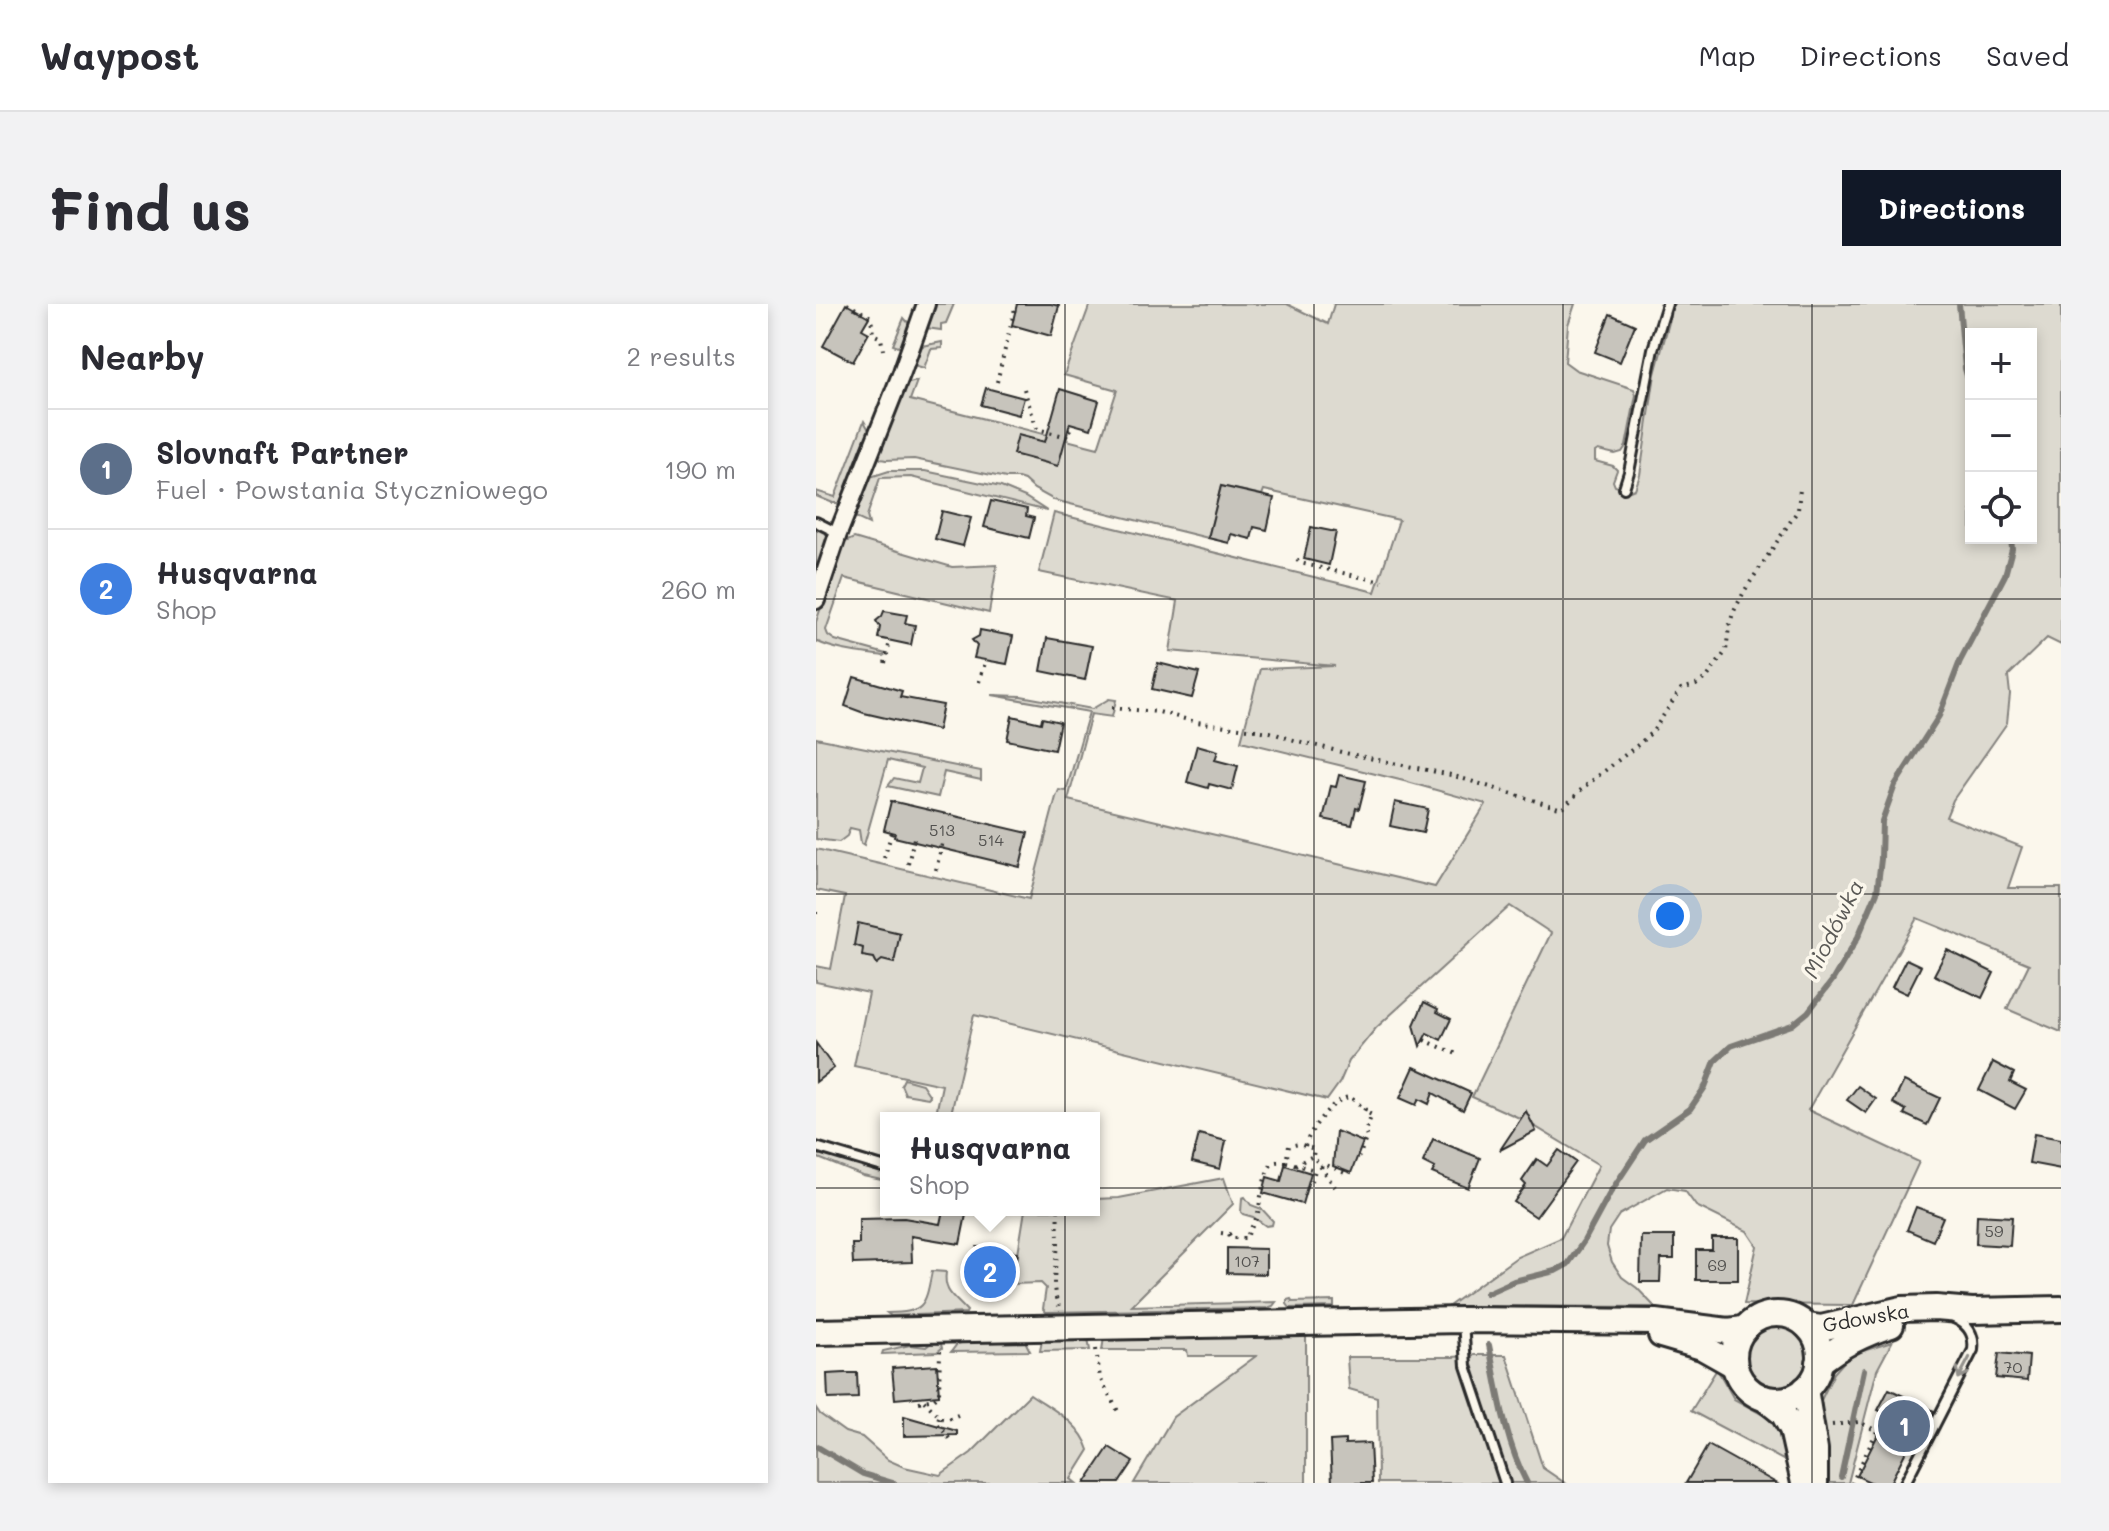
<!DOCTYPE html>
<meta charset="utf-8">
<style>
body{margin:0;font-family:Mali,sans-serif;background:#f2f2f3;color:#2b2b33}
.controls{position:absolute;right:24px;top:24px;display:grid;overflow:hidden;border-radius:0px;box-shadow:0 4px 12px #0003}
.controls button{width:72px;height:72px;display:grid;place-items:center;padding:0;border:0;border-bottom:2px solid #e1e1e2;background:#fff;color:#2b2b33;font:40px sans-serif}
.you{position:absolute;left:854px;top:612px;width:28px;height:28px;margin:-20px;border:6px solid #fff;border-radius:50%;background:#1a73e8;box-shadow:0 0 0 12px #1a73e833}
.badge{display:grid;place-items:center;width:52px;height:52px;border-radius:50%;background:#111827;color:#fff;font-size:26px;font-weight:700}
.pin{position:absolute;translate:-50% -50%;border:4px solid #fff;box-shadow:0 2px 8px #0006}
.popup{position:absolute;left:64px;top:808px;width:220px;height:104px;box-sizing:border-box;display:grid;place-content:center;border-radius:0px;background:#fff;filter:drop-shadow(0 2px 6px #0005);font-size:26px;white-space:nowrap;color:#7c7c81}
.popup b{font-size:30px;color:#2b2b33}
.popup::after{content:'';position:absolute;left:50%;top:100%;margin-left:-16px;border:16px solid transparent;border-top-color:#fff}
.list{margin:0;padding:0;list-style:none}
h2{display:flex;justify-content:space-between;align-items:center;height:104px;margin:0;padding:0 32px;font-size:34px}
h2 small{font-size:26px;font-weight:400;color:#7c7c81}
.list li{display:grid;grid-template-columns:52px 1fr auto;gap:24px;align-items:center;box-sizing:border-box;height:120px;padding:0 32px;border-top:2px solid #e1e1e2}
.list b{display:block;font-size:30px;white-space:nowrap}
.list p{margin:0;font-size:26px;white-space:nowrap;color:#7c7c81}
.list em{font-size:26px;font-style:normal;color:#7c7c81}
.icon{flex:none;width:44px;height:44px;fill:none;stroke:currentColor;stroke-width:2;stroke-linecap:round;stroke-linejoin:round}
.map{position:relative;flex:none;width:1245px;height:1179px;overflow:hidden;border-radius:0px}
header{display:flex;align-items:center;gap:48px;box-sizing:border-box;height:112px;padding:0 40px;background:#fff;border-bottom:2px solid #e1e1e2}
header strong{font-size:38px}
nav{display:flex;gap:44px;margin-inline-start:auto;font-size:28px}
.intro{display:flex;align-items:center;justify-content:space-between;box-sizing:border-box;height:192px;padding:0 48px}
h1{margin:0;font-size:56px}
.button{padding:20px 36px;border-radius:0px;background:#111827;color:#fff;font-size:28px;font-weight:700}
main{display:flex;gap:48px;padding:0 48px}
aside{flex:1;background:#fff;border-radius:0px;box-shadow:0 4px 12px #0003}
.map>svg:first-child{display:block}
.green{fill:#dddad0;stroke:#84827e;stroke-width:2;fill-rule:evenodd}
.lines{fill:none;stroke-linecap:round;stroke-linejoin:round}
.stream{stroke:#7b7a75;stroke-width:6}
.building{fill:#c7c4bc;stroke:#2b2b2b;stroke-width:2}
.lane-casing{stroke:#2b2b2b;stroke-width:14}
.street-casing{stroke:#2b2b2b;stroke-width:22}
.secondary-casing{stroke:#2b2b2b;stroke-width:30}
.path{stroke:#2b2b2b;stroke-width:4;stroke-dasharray:2 6;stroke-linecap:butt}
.lane{stroke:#fbf7ec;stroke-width:8}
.street{stroke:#fbf7ec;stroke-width:16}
.secondary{stroke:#fbf7ec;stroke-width:24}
.oneway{stroke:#93918c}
.grid{fill:none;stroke:#2b2b2b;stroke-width:2;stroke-opacity:0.55}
.labels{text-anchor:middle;stroke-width:7;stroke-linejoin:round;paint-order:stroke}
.number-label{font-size:16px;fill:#52514f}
.street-label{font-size:20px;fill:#2b2b2b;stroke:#fbf7ec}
.water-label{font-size:22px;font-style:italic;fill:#5a5956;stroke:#fbf7ec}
</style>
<header>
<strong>Waypost</strong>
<nav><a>Map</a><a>Directions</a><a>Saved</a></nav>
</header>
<div class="intro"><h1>Find us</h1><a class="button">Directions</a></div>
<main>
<aside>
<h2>Nearby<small>2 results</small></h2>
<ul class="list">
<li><span class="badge" style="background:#5c6f8a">1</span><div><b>Slovnaft Partner</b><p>Fuel · Powstania Styczniowego</p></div><em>190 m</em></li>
<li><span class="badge" style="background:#3f7fe0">2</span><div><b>Husqvarna</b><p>Shop</p></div><em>260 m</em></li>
</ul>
</aside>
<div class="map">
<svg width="1245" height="1179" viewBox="0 0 1245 1179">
<rect width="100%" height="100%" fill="#fbf7ec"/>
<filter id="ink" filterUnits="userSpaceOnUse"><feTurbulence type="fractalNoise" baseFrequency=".0125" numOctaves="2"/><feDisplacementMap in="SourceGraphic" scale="16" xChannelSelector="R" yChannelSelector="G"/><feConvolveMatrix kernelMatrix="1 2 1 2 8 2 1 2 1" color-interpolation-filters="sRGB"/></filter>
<g filter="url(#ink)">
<!-- green -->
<g class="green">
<polygon points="120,0 138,0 130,19 125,20 125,26 110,24"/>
<path d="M274 0H471L512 20 518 0H759L752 21 749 58 760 66 818 85 820 91 810 142 806 148 799 150 782 146 779 148V157L797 162 801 166 797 177 799 182 814 187 819 185 824 171 839 70 858 0H1245V341L1231 334 1192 372 1194 390 1191 419 1137 496 1130 513 1206 543 1192 584H1245V728L1191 705 1213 660 1101 614 992 806 1103 858 1037 1001 928 1000 941 942 931 927 880 902 869 887 851 884 803 911 793 926 791 942 796 958 806 973 821 984 839 1003 633 1002 701 953 745 934 783 861 708 816 656 793 735 629 694 602 560 724 533 757 524 778 511 796 158 711 134 814H119L126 781 38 762 53 689 0 678V662L15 665 29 592 0 586V545L213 595 240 493 243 486 250 487 273 408 176 391 205 392 276 405 293 395 300 396 296 413 275 410 252 496 619 583 670 500 588 477 425 437 444 365 519 362 354 347 362 297 223 268 238 209 559 288 583 216 448 186 446 191 405 182 392 234 238 196 218 185 208 176 202 174H190L98 155 70 156 65 155 60 150 89 80 101 77 94 96 282 144 301 86 248 71ZM1155 30H1215V234H1155Z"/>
<polygon points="88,14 95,22 85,44 77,41"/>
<polygon points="126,38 126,44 115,45 108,64 98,61 106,42"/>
<polygon points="48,117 53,126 26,197 24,199 17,199 0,192 0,187 19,193"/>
<polygon points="73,167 109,167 185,183 209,193 231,207 95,173 64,174 51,212 53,220 42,215 38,211 51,174"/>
<polygon points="0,223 10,227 13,234 5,258 0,261"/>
<path d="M38 234 136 263 181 261 173 309 28 274 10 326 12 331 19 336 70 350 67 352C46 349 20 347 0 337V318L27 239Z"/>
<polygon points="0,434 165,467 165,476 128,468 122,493 72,482 78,474 102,479 106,464 72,456 48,541 45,539 43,526 34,524 31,532 23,538 0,535"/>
<polygon points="88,775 106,780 114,792 112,794 89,790 85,781"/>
<polygon points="0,847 70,870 70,877 47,872 0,853"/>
<polygon points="408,874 417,900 315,1002 460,998 457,1002 451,1004 230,1008 227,1005 230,984 225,979 197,980 209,906 278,906 278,895 303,894"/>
<polygon points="429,893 435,901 446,905 457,917 456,921 450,922 437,913 427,910 425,908 426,894"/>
<path d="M116 967 130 968C127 989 139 993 151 1007L150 1009 75 1012 71 1009C109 1008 109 1003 116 967Z"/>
<polygon points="475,995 476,998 518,997 518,1003 474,1004 471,1000 471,996"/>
<circle cx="961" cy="1052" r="30"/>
<polygon points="490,1031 490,1179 318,1179 357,1113 440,1052 372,1052 371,1046 286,1046 288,1034"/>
<polygon points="272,1035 274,1046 224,1047 226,1036"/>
<polygon points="209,1037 214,1047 135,1048 141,1040 149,1038"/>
<polygon points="1076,1038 1061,1066 1032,1179 1006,1179 1007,1122 1005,1096 1018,1069 1034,1051"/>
<polygon points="115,1039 125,1040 126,1044 121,1048 66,1050 67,1047 94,1041 110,1043"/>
<polygon points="659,1051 690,1051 727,1164 749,1179 562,1179 561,1093 533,1085 531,1053 637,1053"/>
<polygon points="901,1065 918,1095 951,1113 970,1136 967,1156 875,1107"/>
<path d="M214 1090C237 1106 264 1118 273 1146L255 1175 260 1179H0V1104L4 1110 29 1128 46 1133 72 1156 88 1163 124 1171 155 1149Z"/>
</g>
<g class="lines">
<!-- stream -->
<g class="stream">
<polyline points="1143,0 1149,65 1155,85"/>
<polyline points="671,989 698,977 739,967 752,960 768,937 794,889 829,836 874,805 889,783 899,757 915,742 976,721 992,708 1016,677 1042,633 1061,588 1065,555 1066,517 1079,481 1123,412 1144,357 1189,271 1196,245 1195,234"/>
<path d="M673 1041C682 1087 689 1137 711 1179"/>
<polyline points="0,1142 47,1170 77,1179"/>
<polyline points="1025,1173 1048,1066"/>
</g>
</g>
<!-- building -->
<g class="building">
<polygon points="30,0 53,13 46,25 53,29 37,58 7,42"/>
<polygon points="201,0 235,0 243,2 235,32 196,21"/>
<polygon points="794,10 819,21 804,58 779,48"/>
<polygon points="170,84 208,94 203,111 165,101"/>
<polygon points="244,85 283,97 275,125 254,119 242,162 197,150 202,131 229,138"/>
<polygon points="405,182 458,194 451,226 438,223 435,235 415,230 413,239 392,234"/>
<polygon points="175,197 211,205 210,212 218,214 213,234 168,223"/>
<polygon points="126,207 155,214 147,242 119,235"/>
<polygon points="495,223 520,228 513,261 488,255"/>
<polygon points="68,307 91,311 89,319 99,321 95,341 62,334 64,323 60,317 66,312"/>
<polygon points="164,326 197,332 191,360 158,354 161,342 156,336 163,332"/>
<polygon points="231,334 276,342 269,376 225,367"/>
<polygon points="342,359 383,369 376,394 336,385"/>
<polygon points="38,373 86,387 84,393 127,401 122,426 48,409 29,402"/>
<polygon points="196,412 225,419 226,414 244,418 238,446 191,436"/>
<polygon points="381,441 402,447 399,456 422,462 416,486 393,480 392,484 371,478"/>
<polygon points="523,471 550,477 543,505 540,504 536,521 507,515 515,482 520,483"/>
<polygon points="75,497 212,529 204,563 78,533 79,529 68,526"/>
<polygon points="579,498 612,505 607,529 574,522"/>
<polygon points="42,619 84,629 78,659 66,656 61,660 58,654 46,652 47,644 38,641"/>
<polygon points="1131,646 1178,669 1166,694 1118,671"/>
<polygon points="1090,655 1105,662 1091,690 1076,683"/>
<polygon points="608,698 622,705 621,708 635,715 625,736 611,729 604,742 598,721"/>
<polygon points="0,739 18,764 0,778"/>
<polygon points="1177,758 1198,769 1194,778 1210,786 1199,805 1163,786"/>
<polygon points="598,763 655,789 647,806 617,789 613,800 603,795 600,801 584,794"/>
<polygon points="1088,777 1124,794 1111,821 1088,810 1090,806 1077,799"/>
<polygon points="1042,782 1060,795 1050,809 1031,796"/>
<polygon points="710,807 720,827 684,846"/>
<polygon points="520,827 547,838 535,869 517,862"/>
<polygon points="383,830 410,837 404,865 376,858"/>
<polygon points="1218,830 1245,835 1245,865 1213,859"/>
<polygon points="617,835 664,854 652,884 616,869 619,864 607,858"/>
<polygon points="743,846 760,858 720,913 698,898 710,881 706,877 721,855 731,862"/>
<polygon points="469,861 495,869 486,900 447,889 451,873 465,877"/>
<polygon points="1100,903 1127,913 1117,937 1091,926"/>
<polygon points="127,906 151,906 144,940 95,932 96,958 37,960 36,940 43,940 43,915 88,914 124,920"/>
<polygon points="1161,911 1196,913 1194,942 1160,940"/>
<polygon points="825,932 858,932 858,955 845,955 844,978 824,978"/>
<polygon points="896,934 922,934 922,976 880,976 880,946 896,946"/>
<polygon points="161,943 202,948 197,980 157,975"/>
<polygon points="411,944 450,945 450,970 411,969"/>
<polygon points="1183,1049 1213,1052 1211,1077 1180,1074"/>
<polygon points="121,1061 123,1091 79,1095 76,1064"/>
<polygon points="29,1069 41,1069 42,1094 12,1095 11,1070"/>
<polygon points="1073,1085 1118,1107 1107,1128 1101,1125 1074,1179 1056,1179 1041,1172 1072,1111 1062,1106"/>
<polygon points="88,1112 141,1127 141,1131 88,1132"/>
<polygon points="529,1136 529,1140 554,1139 556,1179 516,1179 514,1137"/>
<polygon points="892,1141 960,1179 870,1179"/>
<polygon points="293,1143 317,1158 303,1179 269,1179"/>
</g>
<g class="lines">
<defs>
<g id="lane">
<polyline points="808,184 813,168 837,45 851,0"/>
<polyline points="0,218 22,229"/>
<polyline points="0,843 70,864"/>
<polyline points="647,1017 650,1062 689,1179"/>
<path d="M1089 1179 1157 1046C1159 1031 1152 1020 1138 1014"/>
</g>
<polyline id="street" points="0,296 22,230 86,68 110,0"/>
<g id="secondary">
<circle cx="961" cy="1053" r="43"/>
<polyline points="991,1022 1005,1024 1086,1005 1120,1004 1156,1007 1245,1005"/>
<polyline points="0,1028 647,1016 840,1018 912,1027 928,1025"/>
<polyline points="845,1031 886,1043 918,1061"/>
<path d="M1003 1059C1024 1041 1049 1029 1075 1021"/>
<polyline points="989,1085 999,1146 999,1179"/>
<polyline points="948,1094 967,1109 976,1125 988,1179"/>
</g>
</defs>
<!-- lane casing -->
<use href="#lane" class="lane-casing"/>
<!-- street casing -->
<use href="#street" class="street-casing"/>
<!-- secondary casing -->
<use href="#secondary" class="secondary-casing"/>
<!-- path -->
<g class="path">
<polyline points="31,0 55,13 57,30 65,34 67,46"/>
<polyline points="241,0 244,1"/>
<polyline points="181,78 200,0"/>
<polyline points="208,85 221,125 252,133 255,120"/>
<polyline points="481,256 484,259 566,278"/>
<polyline points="69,359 74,337"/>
<polyline points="163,378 170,356"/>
<polyline points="296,404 343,408 380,418 454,428 474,435 529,449 635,471 746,505 768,483 823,440 837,427 865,385 880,381 892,372 910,347 913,323 917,309 929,286 982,206 984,185"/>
<polyline points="68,554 76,528"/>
<polyline points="92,560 98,534"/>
<polyline points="120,566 126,540"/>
<polyline points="0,608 0,612"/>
<polyline points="608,736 643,751"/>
<path d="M489 842C494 826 516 794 534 793L549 805 548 807 556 811 549 827 551 832 543 853"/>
<polyline points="470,858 499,866 496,877"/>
<polyline points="479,861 497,852"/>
<polyline points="505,863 508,860 529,869"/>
<path d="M242 906C241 917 242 927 242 938 241 961 233 981 243 1002"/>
<path d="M405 929 413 930 415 934H431C433 925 440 918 442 909 444 899 448 866 457 859 461 857 465 858 470 858L473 842 483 840 498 845 497 852 519 883"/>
<polyline points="280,1045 284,1074 304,1111"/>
<polyline points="108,1097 125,1114 132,1115 142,1111"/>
<polyline points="103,1098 118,1095 123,1090 124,1047"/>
<polyline points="123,1113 121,1119 136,1138"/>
<polyline points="1016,1121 1043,1118 1061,1127 1036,1179"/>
<polyline points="1061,1127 1094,1143"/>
</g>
<!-- lane -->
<use href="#lane" class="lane"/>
<!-- street -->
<use href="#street" class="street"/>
<!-- secondary -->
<use href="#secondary" class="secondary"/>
</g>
<!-- one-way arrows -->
<defs><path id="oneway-shaft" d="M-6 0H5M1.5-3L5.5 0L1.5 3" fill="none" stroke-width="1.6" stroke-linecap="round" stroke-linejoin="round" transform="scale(2)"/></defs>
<use class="oneway" href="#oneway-shaft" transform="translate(1148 1064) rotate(118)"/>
</g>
<!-- grid -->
<path class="grid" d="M249 0V1179M498 0V1179M747 0V1179M996 0V1179M0 295H1245M0 590H1245M0 884H1245"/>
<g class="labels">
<!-- number labels -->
<g class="number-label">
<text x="126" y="532">513</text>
<text x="175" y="542">514</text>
<text x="1178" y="933">59</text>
<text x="431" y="963">107</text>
<text x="901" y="967">69</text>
<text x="1197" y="1069">70</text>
</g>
<!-- street labels -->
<g class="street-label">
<text transform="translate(1050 1014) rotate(-10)" y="7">Gdowska</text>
</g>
<!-- water labels -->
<g class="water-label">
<text transform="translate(1017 625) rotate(-63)" y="8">Miodówka</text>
</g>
</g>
</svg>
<div class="controls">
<button>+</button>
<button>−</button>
<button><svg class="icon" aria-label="locate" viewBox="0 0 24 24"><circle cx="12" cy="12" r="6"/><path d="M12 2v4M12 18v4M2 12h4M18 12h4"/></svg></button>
</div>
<div class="you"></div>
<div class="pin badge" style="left:1088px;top:1122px;background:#5c6f8a">1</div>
<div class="pin badge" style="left:174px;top:968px;background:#3f7fe0">2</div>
<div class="popup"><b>Husqvarna</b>Shop</div>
</div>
</main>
